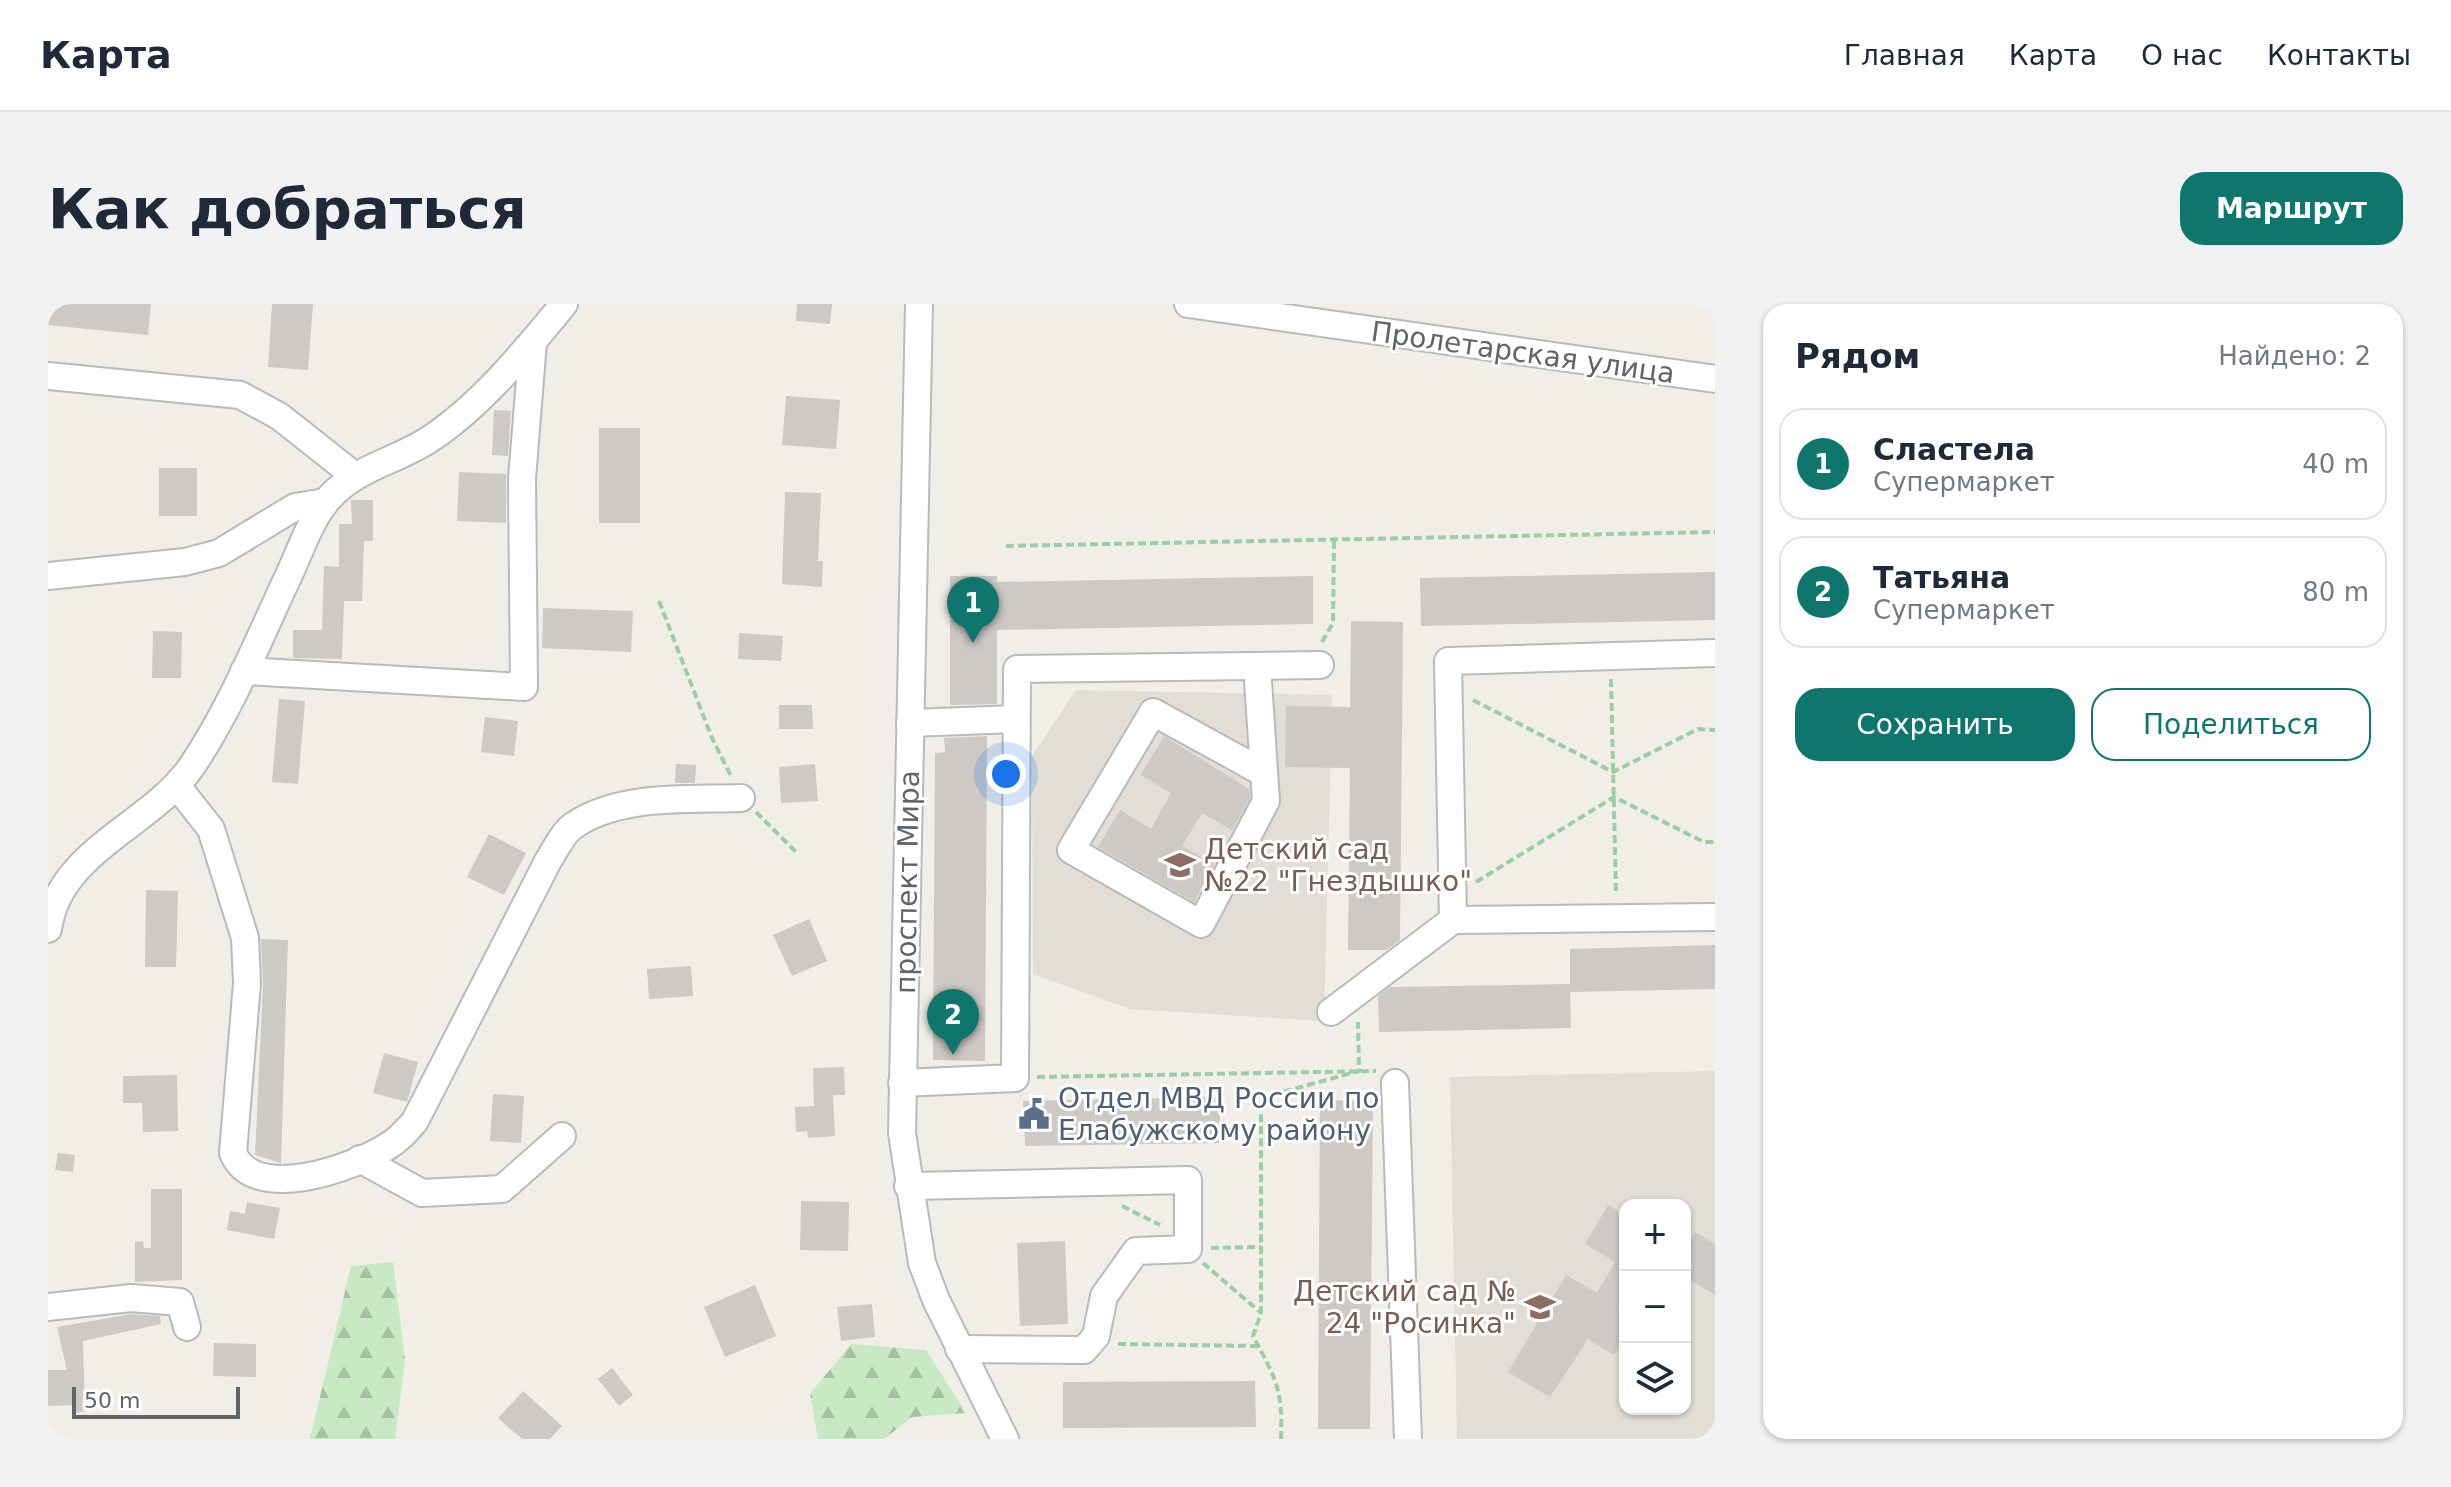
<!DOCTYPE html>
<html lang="ru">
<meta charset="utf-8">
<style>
body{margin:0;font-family:"DejaVu Sans",sans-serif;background:#f2f2f3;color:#1f2937}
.controls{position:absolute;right:24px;bottom:24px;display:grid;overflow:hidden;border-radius:16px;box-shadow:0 2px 6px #0004}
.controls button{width:72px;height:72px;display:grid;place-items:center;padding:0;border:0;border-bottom:2px solid #e0e1e3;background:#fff;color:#1f2937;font:40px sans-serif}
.scale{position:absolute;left:24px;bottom:20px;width:168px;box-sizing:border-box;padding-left:8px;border:4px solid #5e6468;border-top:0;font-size:22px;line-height:28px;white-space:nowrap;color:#5e6468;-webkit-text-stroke:6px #fff;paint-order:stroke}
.you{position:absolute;left:958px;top:470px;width:28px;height:28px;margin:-20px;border:6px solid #fff;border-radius:50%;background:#1a73e8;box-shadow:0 0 0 12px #1a73e833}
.badge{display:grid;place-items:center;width:52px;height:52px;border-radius:50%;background:#0f766e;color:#fff;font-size:26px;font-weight:700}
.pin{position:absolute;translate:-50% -66px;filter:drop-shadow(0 2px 4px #0008)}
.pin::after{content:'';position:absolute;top:42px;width:28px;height:24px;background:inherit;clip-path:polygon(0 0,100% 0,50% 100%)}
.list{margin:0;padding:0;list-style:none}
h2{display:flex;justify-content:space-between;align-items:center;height:104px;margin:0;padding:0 32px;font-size:34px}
h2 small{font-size:26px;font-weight:400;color:#747a83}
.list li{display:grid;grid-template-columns:52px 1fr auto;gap:24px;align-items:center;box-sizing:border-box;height:112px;margin:0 16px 16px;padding:0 16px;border:2px solid #e0e1e3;border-radius:24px}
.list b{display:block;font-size:30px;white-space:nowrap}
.list p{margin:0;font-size:26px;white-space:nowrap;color:#747a83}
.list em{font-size:26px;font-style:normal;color:#747a83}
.actions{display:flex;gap:16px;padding:24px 32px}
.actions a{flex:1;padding:18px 0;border:2px solid #0f766e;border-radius:24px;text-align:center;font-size:28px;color:#0f766e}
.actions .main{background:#0f766e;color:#fff}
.icon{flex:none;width:44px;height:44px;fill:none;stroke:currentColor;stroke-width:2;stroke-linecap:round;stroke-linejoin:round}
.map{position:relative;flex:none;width:1667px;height:1135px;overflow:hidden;border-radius:24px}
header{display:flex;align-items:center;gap:48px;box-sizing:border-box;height:112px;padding:0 40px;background:#fff;border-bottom:2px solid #e0e1e3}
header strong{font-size:38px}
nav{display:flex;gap:44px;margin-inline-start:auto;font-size:28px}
.intro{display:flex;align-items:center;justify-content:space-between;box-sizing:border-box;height:192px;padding:0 48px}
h1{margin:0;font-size:56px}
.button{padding:20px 36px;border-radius:24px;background:#0f766e;color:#fff;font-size:28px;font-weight:700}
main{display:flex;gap:48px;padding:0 48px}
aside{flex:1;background:#fff;border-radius:24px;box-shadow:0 2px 6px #0004}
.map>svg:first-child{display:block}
.education{fill:#e2ddd5;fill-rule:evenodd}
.forest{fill:url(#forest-firs)}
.building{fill:#cdc9c4}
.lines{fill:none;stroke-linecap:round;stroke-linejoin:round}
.minor-casing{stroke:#b7bbbe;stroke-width:30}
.path{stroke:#9ccea5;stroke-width:4;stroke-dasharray:8 4;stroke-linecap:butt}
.minor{stroke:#fff;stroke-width:26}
.labels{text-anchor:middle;stroke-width:6;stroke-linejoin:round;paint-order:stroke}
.street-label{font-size:28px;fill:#5e6468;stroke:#fff}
.education-label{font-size:28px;fill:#785e54;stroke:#fff;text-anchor:start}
.service-label{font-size:28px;fill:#4e5e75;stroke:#fff;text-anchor:start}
</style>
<header>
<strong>Карта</strong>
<nav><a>Главная</a><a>Карта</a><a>О нас</a><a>Контакты</a></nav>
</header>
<div class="intro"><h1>Как добраться</h1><a class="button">Маршрут</a></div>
<main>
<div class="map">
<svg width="1667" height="1135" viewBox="0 0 1667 1135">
<defs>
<pattern id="forest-firs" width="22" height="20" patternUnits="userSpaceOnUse" patternTransform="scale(2)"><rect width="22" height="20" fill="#c7eac3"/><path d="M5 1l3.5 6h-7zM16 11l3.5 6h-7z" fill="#a5c1a2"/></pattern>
</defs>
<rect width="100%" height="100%" fill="#f1eee7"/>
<!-- education -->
<g class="education">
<polygon points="1028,386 1284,391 1276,717 1082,705 985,670 984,452"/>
<path d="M1667 767V1135H1409L1402 773ZM1577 901H1637V1105H1577Z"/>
</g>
<!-- forest -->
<g class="forest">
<polygon points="345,958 357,1055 347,1135 262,1135 303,962"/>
<polygon points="803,1040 878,1046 918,1109 864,1113 836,1135 770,1135 762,1090"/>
</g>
<!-- building -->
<g class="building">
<polygon points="0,0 103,0 100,31 0,21"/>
<polygon points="224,0 265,0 260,66 220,63"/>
<polygon points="749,0 784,0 782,20 748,17"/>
<polygon points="738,92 792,96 788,145 734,141"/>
<polygon points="446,106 463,107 460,152 444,151"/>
<rect x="551" y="124" width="41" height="95"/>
<rect x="111" y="164" width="38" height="48"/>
<polygon points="411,168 458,170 458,219 409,217"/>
<polygon points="737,188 773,189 770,257 775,257 774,283 734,280"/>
<polygon points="303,196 325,196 325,237 316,237 314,297 296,297 294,355 245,354 245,326 274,326 276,262 291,263 291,220 304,220"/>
<polygon points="1667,268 1667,316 1373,322 1372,274"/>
<polygon points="902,272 949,272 949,278 1265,272 1265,320 949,326 949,400 902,401"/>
<polygon points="495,304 585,307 583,348 494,344"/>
<polygon points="1303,317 1355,318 1352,636 1339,646 1300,646 1302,464 1237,463 1238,402 1302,403"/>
<polygon points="105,327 134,328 133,374 104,374"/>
<polygon points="691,329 735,332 733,357 690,355"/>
<polygon points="231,395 257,397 250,480 224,478"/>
<polygon points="731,401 764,401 765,425 731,425"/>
<polygon points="437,413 470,417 466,452 433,448"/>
<polygon points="939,432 937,757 885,756 887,449 897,448 896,434"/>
<polygon points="1116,432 1201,485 1202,494 1184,526 1154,509 1134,542 1166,560 1146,598 1050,543 1072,506 1103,525 1123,489 1093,471"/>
<polygon points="628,460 648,461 647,479 627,479"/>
<polygon points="767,460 770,497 733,499 731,463"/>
<polygon points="441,530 478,549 456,591 419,573"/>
<polygon points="98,586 130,587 128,663 97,663"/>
<polygon points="761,615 779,657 744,672 725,631"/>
<polygon points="213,635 240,636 233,859 207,851 215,680"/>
<polygon points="1667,641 1667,685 1522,688 1523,724 1331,728 1330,692 1342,683 1522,680 1522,685 1522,645"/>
<polygon points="643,662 645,692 601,695 599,665"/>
<polygon points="336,749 370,758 359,798 325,789"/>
<polygon points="796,763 797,791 785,791 787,832 760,834 759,827 748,828 747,803 766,802 765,764"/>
<polygon points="129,771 130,827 95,828 94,799 75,799 75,772"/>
<polygon points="445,790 476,792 473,839 442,837"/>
<polygon points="1172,793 1172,839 977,842 975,797"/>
<polygon points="1272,796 1325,797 1322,1125 1270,1125"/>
<polygon points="10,849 27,851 25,868 7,866"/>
<polygon points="103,885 134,885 134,976 87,978 87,938 95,937 96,944 103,944"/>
<polygon points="753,897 801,898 800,947 752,946"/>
<polygon points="199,898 232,904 226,935 179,926 182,907 197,910"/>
<polygon points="1560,901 1577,911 1577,990 1570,1001 1577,1005 1577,1032 1566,1051 1540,1035 1502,1093 1460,1068 1518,971 1549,989 1567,958 1537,940"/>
<polygon points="1647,928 1667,940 1667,991 1637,973 1637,945"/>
<polygon points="1017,937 1020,1020 972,1022 969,939"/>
<polygon points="707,981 728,1032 677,1053 656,1003"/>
<polygon points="824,1000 827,1033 793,1037 789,1003"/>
<polygon points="83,1010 112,1012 113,1020 35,1037 37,1107 28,1109 27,1101 0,1102 0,1066 19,1066 9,1023"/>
<polygon points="166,1039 208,1040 208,1073 165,1072"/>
<polygon points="564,1064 585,1091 571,1102 550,1075"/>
<polygon points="1207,1077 1208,1123 1015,1124 1015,1078"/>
<polygon points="475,1087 514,1122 502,1135 474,1135 450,1114"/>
</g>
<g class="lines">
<defs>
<g id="minor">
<polyline points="871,0 854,829 874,959 888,996 957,1135"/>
<polyline points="1140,0 1667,75"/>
<polyline points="0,72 192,91 231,112 307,172"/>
<polyline points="0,272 137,258 171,249 247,203 277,198"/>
<polyline points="1667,349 1400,357 1405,616 1667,613"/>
<polyline points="1209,362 1218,497 1153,620 1023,546 1105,408 1216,469"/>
<polyline points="196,367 476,383 474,175 485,38"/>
<polyline points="862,419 968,415"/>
<path d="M129 482 163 525 197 634 199 679 185 849C206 900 305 864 340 842 351 836 359 826 367 817L500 557C507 546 515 529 525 522 570 490 640 496 693 494"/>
<path d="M0 625C11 546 103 522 144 462 183 404 210 337 240 273 253 246 263 211 286 189 313 162 354 155 385 133 435 99 478 46 516 0"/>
<polyline points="1283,708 1405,616"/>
<polyline points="854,779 967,774 969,365 1272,361"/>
<polyline points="1347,779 1360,1135"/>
<polyline points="312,855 374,889 454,885 514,832"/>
<polyline points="860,882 1140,876 1140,945 1088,947 1056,992 1048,1032 1036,1046 911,1045"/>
<polyline points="0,1003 83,994 132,998 139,1023"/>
</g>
</defs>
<!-- minor casing -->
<use href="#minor" class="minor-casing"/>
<!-- path -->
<g class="path">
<polyline points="958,242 1667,228"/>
<polyline points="611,297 664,434 683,472"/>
<polyline points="1274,338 1285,319 1286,236"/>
<polyline points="1563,375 1568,590"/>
<polyline points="1425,396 1565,468 1650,425 1667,426"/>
<polyline points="708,508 748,548"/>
<polyline points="1428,578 1566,493 1656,538 1667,538"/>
<polyline points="989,773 1328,767"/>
<polyline points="1074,902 1112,921"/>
<polyline points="1163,944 1213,943"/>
<polyline points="1155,959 1212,1008"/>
<polyline points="1070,1040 1209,1042"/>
<path d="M1233 1135C1235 1085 1228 1075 1205 1032L1213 1009V794L1311 767 1310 718"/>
</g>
<!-- minor -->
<use href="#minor" class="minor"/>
</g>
<!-- icons -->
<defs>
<symbol id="school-bare" viewBox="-9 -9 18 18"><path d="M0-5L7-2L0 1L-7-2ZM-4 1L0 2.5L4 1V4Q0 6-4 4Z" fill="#8d6e63" stroke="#fff" stroke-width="2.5" paint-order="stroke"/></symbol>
<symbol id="civic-bare" viewBox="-9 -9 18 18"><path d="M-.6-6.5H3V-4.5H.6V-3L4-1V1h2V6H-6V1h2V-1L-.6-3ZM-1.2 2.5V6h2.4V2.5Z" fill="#5c6f8a" stroke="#fff" stroke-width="2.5" paint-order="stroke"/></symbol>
</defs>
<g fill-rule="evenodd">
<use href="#school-bare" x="1110" y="539" width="44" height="44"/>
<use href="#civic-bare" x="964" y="788" width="44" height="44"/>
<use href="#school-bare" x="1470" y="981" width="44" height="44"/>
</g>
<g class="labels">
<!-- street labels -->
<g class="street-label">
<text transform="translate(1475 48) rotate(8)" y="10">Пролетарская улица</text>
<text transform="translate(859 578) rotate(-89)" y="10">проспект Мира</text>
</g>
<!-- education labels -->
<g class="education-label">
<text x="1156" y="555">Детский сад<tspan x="1156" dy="32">№22 "Гнездышко"</tspan></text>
<text x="1468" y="997" text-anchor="end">Детский сад №<tspan x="1468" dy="32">24 "Росинка"</tspan></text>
</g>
<!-- service labels -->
<g class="service-label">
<text x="1010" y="804">Отдел МВД России по<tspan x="1010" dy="32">Елабужскому району</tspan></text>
</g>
</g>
</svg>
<div class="controls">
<button>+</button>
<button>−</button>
<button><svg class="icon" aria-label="layers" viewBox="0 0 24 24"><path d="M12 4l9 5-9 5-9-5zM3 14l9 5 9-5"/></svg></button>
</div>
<div class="scale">50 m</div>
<div class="you"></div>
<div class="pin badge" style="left:925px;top:339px">1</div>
<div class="pin badge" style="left:905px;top:751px">2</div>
</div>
<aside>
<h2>Рядом<small>Найдено: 2</small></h2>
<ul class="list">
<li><span class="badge">1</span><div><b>Сластела</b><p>Супермаркет</p></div><em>40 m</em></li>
<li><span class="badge">2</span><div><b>Татьяна</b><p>Супермаркет</p></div><em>80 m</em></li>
</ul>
<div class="actions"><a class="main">Сохранить</a><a>Поделиться</a></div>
</aside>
</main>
